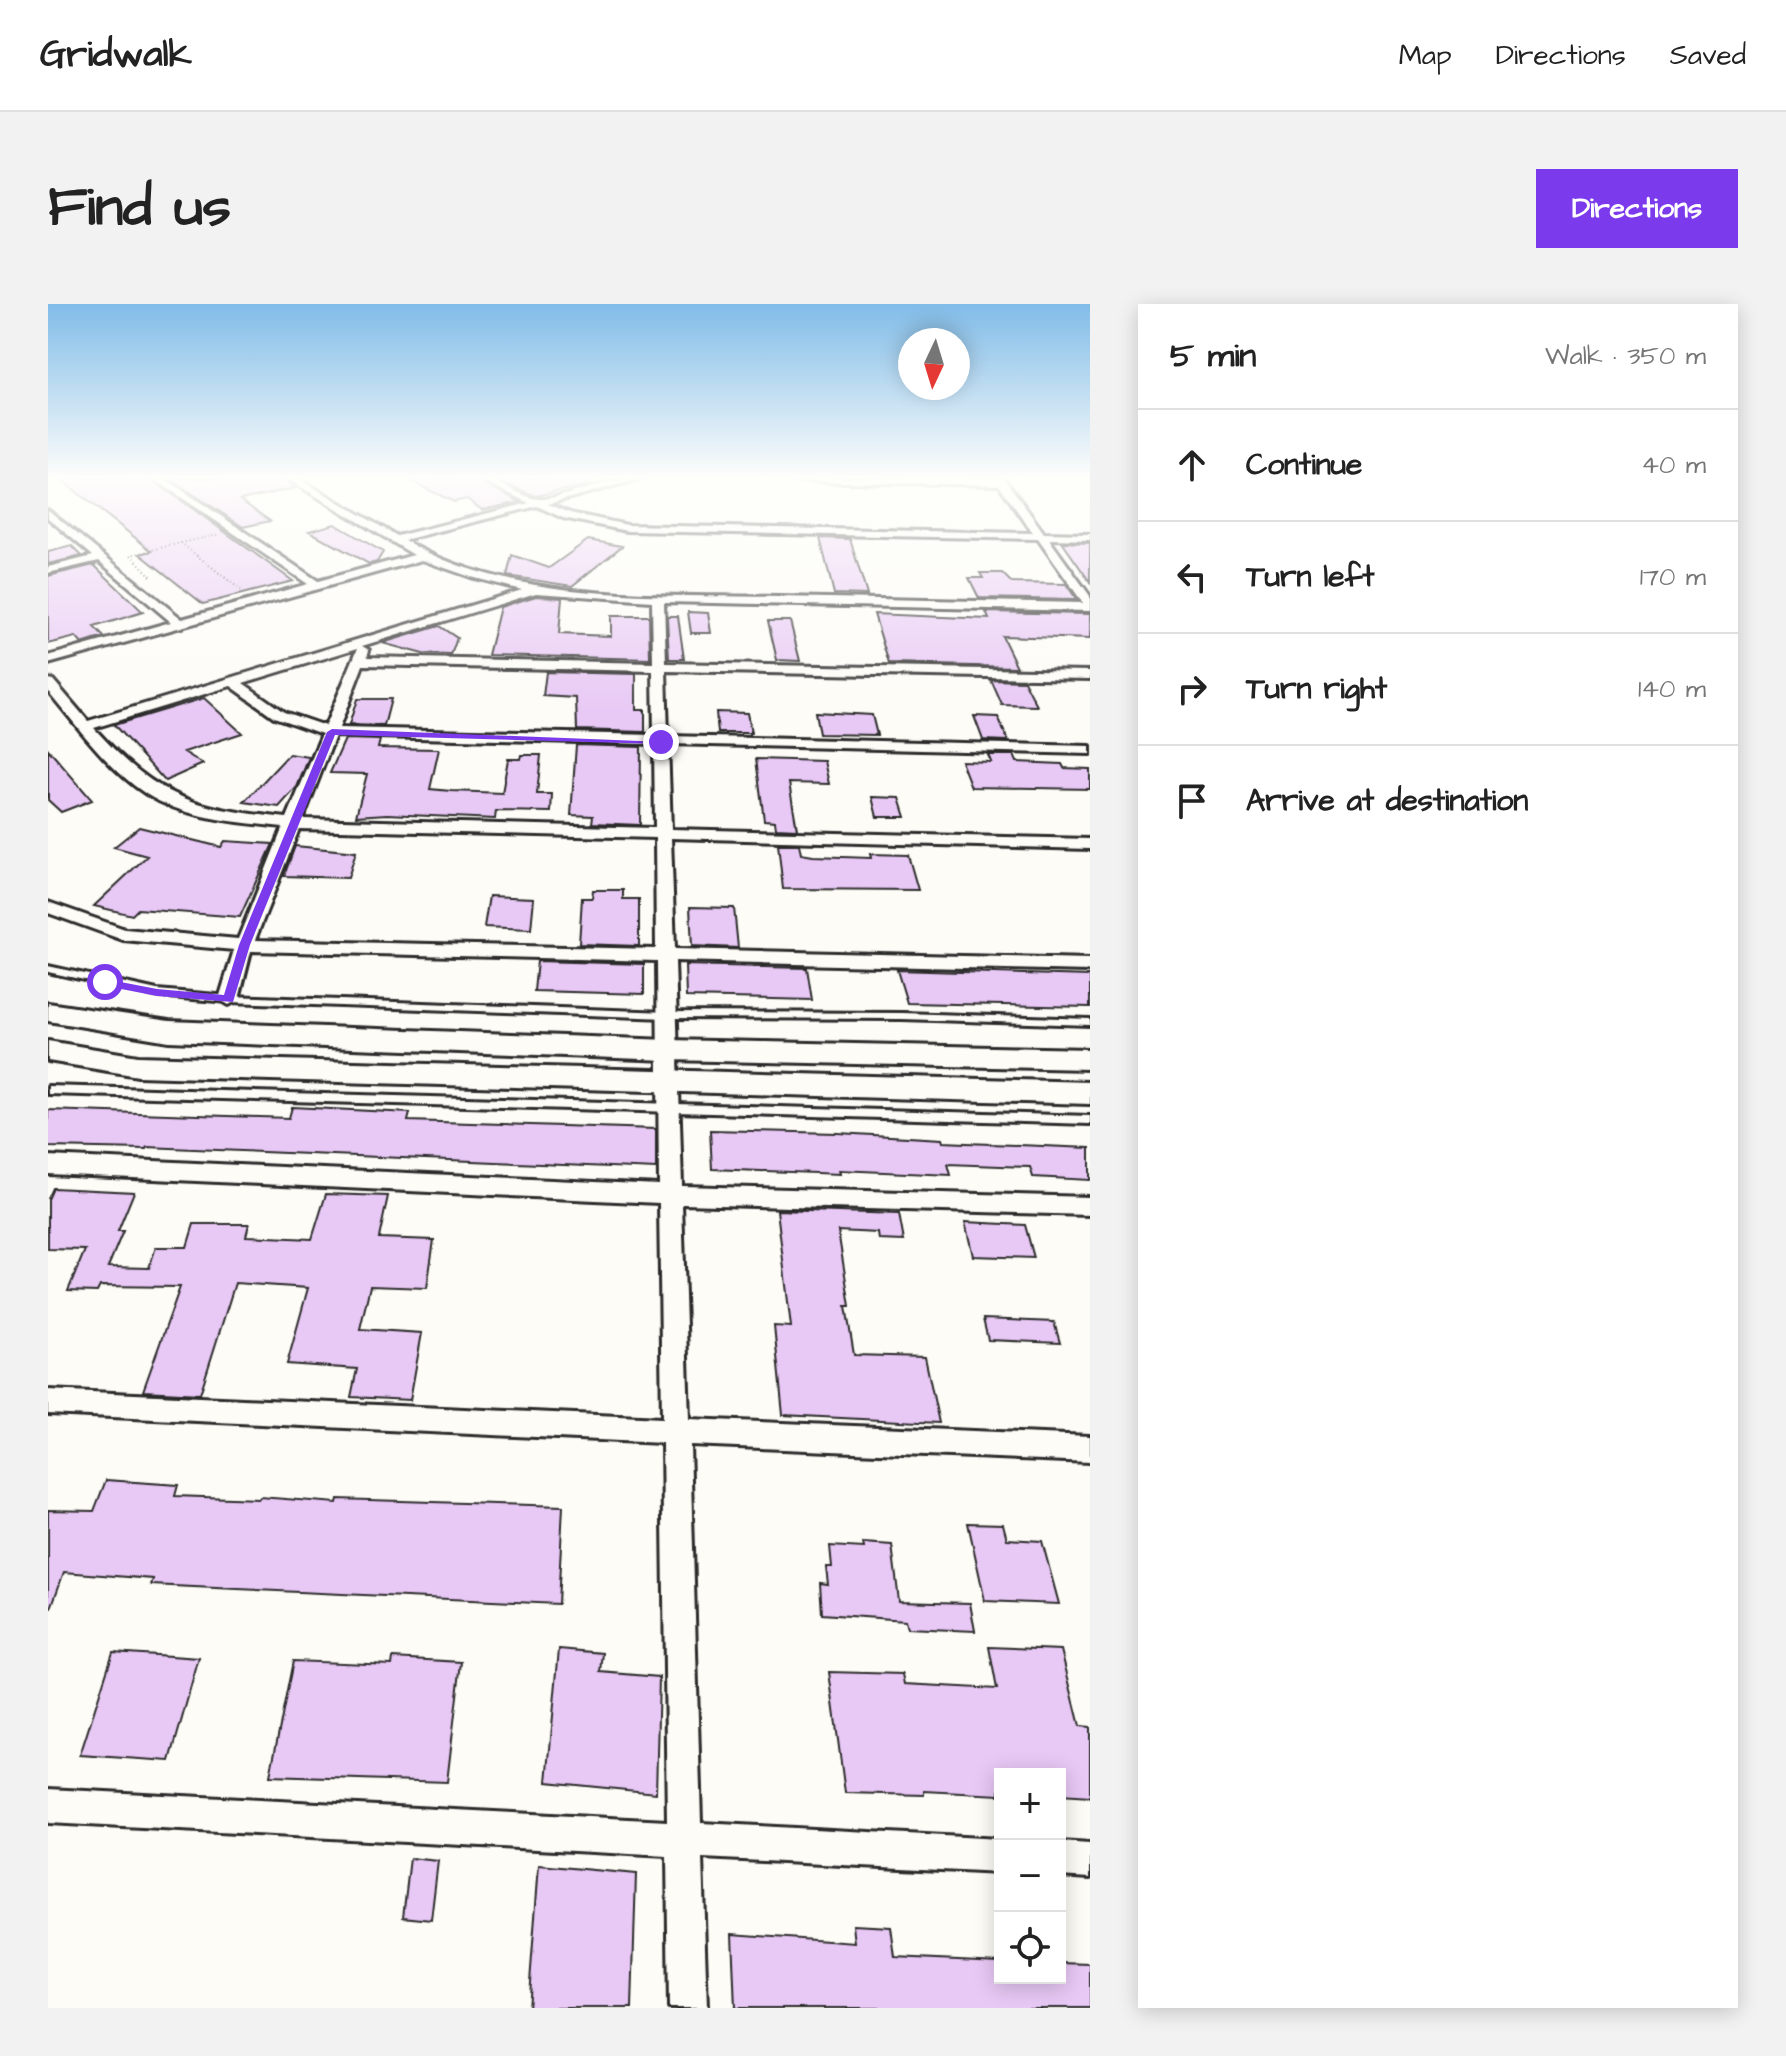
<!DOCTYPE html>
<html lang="en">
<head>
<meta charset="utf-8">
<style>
	:root { --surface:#fff; --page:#f2f2f2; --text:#222; --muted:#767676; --line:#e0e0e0; --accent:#7c3aed }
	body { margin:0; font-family:"Architects Daughter",sans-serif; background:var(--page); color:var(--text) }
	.controls { position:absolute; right:24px; bottom:24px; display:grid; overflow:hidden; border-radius:0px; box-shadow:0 4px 20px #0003 }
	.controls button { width:72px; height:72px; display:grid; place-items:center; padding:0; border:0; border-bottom:2px solid var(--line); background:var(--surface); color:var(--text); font:40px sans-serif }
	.compass { position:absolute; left:850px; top:24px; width:72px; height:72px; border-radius:50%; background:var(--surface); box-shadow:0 4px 20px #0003; rotate:184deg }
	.stop { position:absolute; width:24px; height:24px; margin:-18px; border:6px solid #7c3aed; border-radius:50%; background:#fff }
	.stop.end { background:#7c3aed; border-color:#fff; box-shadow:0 2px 8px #0008 }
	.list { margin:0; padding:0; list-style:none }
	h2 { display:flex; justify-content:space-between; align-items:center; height:104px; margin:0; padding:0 32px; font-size:34px }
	h2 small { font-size:26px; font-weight:400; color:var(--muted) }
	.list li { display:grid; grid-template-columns:52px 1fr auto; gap:24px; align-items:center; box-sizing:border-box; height:112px; padding:0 32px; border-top:2px solid var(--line) }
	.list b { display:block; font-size:30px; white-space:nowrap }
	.list em { font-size:26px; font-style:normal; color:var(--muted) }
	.icon { flex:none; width:44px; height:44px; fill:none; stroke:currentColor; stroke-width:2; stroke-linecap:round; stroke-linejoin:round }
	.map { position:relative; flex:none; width:1042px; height:1704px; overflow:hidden; border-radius:0px }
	header { display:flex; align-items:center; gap:48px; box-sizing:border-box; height:112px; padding:0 40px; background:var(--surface); border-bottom:2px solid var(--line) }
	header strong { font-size:38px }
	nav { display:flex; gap:44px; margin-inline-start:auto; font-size:28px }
	.intro { display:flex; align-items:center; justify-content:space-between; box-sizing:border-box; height:192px; padding:0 48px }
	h1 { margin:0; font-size:56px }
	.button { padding:20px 36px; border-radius:0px; background:var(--accent); color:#fff; font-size:28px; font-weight:700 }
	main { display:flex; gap:48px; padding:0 48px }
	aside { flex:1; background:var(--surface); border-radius:0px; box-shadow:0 4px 20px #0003 }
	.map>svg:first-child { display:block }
	.building { fill:#e8c8f5; stroke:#2b2b2b; stroke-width:2 }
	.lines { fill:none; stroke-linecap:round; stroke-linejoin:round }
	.lane-casing { stroke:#2b2b2b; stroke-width:6 }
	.street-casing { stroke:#2b2b2b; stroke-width:6 }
	.secondary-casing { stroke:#2b2b2b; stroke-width:6 }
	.path { stroke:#2b2b2b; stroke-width:2; stroke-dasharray:1 3; stroke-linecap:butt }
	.lane { fill:#fdfcf7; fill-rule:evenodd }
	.street { fill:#fdfcf7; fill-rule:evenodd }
	.secondary { fill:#fdfcf7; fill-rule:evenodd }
	.route { fill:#7c3aed }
</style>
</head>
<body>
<header>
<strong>Gridwalk</strong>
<nav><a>Map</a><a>Directions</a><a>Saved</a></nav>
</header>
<div class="intro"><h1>Find us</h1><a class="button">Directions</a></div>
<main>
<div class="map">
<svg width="1042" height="1704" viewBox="0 0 1042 1704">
	<rect width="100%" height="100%" fill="#fdfcf7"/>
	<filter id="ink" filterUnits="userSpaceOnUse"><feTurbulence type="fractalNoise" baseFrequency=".0125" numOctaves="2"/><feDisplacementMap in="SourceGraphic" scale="16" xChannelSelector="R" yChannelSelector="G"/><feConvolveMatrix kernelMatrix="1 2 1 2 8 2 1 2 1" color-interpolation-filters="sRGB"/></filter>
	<g filter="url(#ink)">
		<!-- building -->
		<path class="building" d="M11 174H102L245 277 155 300 92 250 104 247Z
			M121 174H235L248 184 192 196 222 217 195 223Z
			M356 174H426L472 198 434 206 419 195 406 198Z
			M444 174H538L539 181 488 192Z
			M287 220 335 248 329 258 321 260 261 227Z
			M772 234 802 235 819 291 786 290Z
			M540 236 574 242 524 282 459 272 464 251 501 264Z
			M1014 238 1042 239V278Z
			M24 242 34 252 0 260V248Z
			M46 261 95 308 46 323 56 333 34 340 28 333 0 340V272Z
			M932 269H954L964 279 1018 280 1029 296 931 294 921 274H935Z
			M488 292 514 294 511 330 563 332V312H601L602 355 440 351 452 303Z
			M640 308 660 309 663 329H643Z
			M938 308 1042 310V335L954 332 969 363 841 360 826 310 941 315Z
			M619 312H630L636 355H621Z
			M720 317H742L752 357 729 356Z
			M391 322 409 334 403 351 375 350 334 339Z
			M498 368 588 370V406H597V428L529 426 528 394 495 392Z
			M943 376 976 377 989 402 954 401Z
			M156 394 194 429 136 448 155 460 117 477 66 421Z
			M309 395H343L336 422 301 421Z
			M668 408 699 409 703 429H670Z
			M767 408 824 411 829 431 771 430Z
			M926 412 950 413 960 437 935 436Z
			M297 435 332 436 330 444 391 445 382 485 403 487 454 489 460 455H473L474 451H493L489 490H504L503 508 448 507 447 515 339 510 308 512 319 470 282 469Z
			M528 441 593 443 592 521 544 519 545 512 523 511Z
			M0 445 44 496 13 508 0 496Z
			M241 450 261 453 249 483 231 503 196 498Z
			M940 451H966L969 458 1014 460 1016 464 1042 465V485L923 483 913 457 943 458Z
			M708 455 776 457 781 480 741 479 749 525 728 524 727 517 716 516Z
			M824 493 852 494 858 513H829Z
			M91 523 173 543 177 537 225 540 192 613 90 605 84 611 46 602 99 552 66 543Z
			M730 540H751L753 550 765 552 823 554 822 550 860 551 870 586 735 585Z
			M247 542 308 548 300 574 236 572Z
			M545 586H575V595H591V642L531 640 534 594H544Z
			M441 592 486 594 483 625 436 623Z
			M642 603 686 604 690 644 644 642Z
			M489 657 596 660V690L486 687Z
			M637 661 759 664 764 696 638 693Z
			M849 666 1042 672V703L859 699Z
			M244 803 362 809 360 817 608 825V865L99 843 98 845 0 843V806L241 814Z
			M662 826 790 829 894 835 895 838 1042 844V876L985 873 982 863 900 860 903 871 791 866 792 870 664 865Z
			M5 884 86 888 70 927H75L60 963 101 964 108 943H139L146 920H201L198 932 264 935 278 890 340 892 331 934 386 936 379 984 322 982 312 1025 374 1029 362 1096 303 1093 309 1065 239 1060 260 984 187 979 152 1090 95 1087 132 983 52 982 49 988 20 987 37 946 0 945V895Z
			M729 906 851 910 856 937 831 936 830 929 790 927 802 1002H798L806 1051 877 1053 891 1119 735 1111 726 1022 743 1023Z
			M917 918 977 921 986 954 925 952Z
			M935 1015 1006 1018 1012 1039 940 1036Z
			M58 1176 130 1181 127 1192 211 1195 212 1193 289 1199 290 1195 515 1202 510 1300 103 1281 105 1275 16 1268 3 1304H0V1206L46 1207Z
			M920 1219 955 1220 959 1235 994 1237 1011 1300 937 1297Z
			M815 1239 844 1241 851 1297 922 1299 927 1327 859 1324 857 1316 774 1310 772 1279 780 1280 778 1263H784L782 1242 816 1244Z
			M941 1343 1013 1346 1032 1422 1042 1423V1493L1012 1491V1470H952V1491L876 1487V1491L797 1489 781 1368 855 1370 857 1380 949 1385Z
			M511 1345 555 1349 553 1368 611 1373 608 1489 499 1478Z
			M65 1348 151 1354 122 1457 32 1451Z
			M345 1354 413 1358 399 1478 222 1472 245 1357 344 1361Z
			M362 1554 390 1557 383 1616 355 1613Z
			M491 1561 588 1570 584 1704H480Z
			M805 1621 843 1623 847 1653 952 1658V1674H1012V1659L1042 1660V1704H687L684 1630 807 1639Z"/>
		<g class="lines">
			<!-- lane casing -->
			<g class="lane-casing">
				<path id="lane" d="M0 662 109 686 181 692 619 708 854 709 1042 715V721L854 715 619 714 181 698 109 692 0 668Z
					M0 782 1042 812V820L0 790Z"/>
			</g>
			<!-- street casing -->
			<g class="street-casing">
				<path id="street" d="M105 174H116L270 277 366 251 238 174H250L349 232 481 199 429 174C452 174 476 197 495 195 529 191 560 174 595 174L500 200 522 209 579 221 985 229 951 181 749 177 744 174H956L996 229 1042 230V236L1001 235 1042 292V307L616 298 618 359 1042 367V375L618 367 620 432 1042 442V450L620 440 623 525 1042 535V545L623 534 627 645 1042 655V667L627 657 634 882 1042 893V911L634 900 641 1115 1042 1132V1158L642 1141 653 1519 952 1535V1569L654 1554 659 1704H621L619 1552 0 1519V1485L619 1517 614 1139 0 1110V1086L614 1114 611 899 0 870V852L611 881 609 657 203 647 191 695 181 701 171 695 186 646 75 636 0 609V598L77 625 190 635 235 523C189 518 138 515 98 490 59 464 30 423 0 387V375L5 376 40 417 474 286 423 273 374 256 0 360V352L123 318 51 257 0 269V263L45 252 0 214V206L134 315 260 280ZM489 202 515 214 579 227 990 235 1035 299C934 297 833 295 731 293 609 290 465 300 356 236ZM488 289 604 297 605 359 319 353 321 346 314 342ZM310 344 277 422 236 408 195 379ZM315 361 605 367 606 431 291 424ZM183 382 226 413 274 430 239 514C146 504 111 496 46 424ZM287 432 606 440 607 524 255 515ZM251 525 607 534 608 645 207 636Z
					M1012 1538 1042 1540V1574L1012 1572Z"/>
			</g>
			<!-- secondary casing -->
			<g class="secondary-casing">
				<path id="secondary" d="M0 699 121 717 620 736 1042 745V765L620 756 121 737 0 717Z
					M0 737 90 752 1042 778V800L90 772 0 757Z"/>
			</g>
			<!-- path -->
			<path class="path" d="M133 239 169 231
				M103 272 83 251 133 239 193 286"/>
			<!-- lane -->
			<use href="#lane" class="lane"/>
			<!-- street -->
			<use href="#street" class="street"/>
			<!-- secondary -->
			<use href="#secondary" class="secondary"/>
		</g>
	</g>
	<!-- sky -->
	<linearGradient id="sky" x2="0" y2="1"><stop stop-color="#81bce8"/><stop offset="0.42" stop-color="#fefefb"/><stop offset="1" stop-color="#fefefb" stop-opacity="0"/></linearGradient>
	<rect width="1042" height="412" fill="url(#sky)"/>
	<!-- route -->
	<path class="route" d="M284 425 617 438 613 440 287 431 202 641 185 698 109 692 53 681 52 678 57 675 109 685 176 691 191 641 279 428Z"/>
</svg>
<div class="controls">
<button>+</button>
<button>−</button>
<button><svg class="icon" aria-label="locate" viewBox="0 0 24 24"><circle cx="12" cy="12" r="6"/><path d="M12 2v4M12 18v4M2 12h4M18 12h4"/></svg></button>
</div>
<svg class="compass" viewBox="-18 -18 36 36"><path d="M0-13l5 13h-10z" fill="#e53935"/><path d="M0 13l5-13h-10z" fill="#767676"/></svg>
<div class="stop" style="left:57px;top:678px"></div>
<div class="stop end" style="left:613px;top:438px"></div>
</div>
<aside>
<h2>5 min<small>Walk · 350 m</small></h2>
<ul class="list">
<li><svg class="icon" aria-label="ahead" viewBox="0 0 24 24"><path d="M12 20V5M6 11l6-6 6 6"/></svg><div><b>Continue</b></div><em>40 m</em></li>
<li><svg class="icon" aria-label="left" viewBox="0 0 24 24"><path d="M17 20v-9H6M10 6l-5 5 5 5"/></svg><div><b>Turn left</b></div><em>170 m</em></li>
<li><svg class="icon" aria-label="right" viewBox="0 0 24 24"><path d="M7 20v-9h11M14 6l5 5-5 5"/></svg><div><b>Turn right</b></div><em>140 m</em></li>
<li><svg class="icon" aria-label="arrive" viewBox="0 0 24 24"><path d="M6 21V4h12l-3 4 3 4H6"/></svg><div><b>Arrive at destination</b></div></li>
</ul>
</aside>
</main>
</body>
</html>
